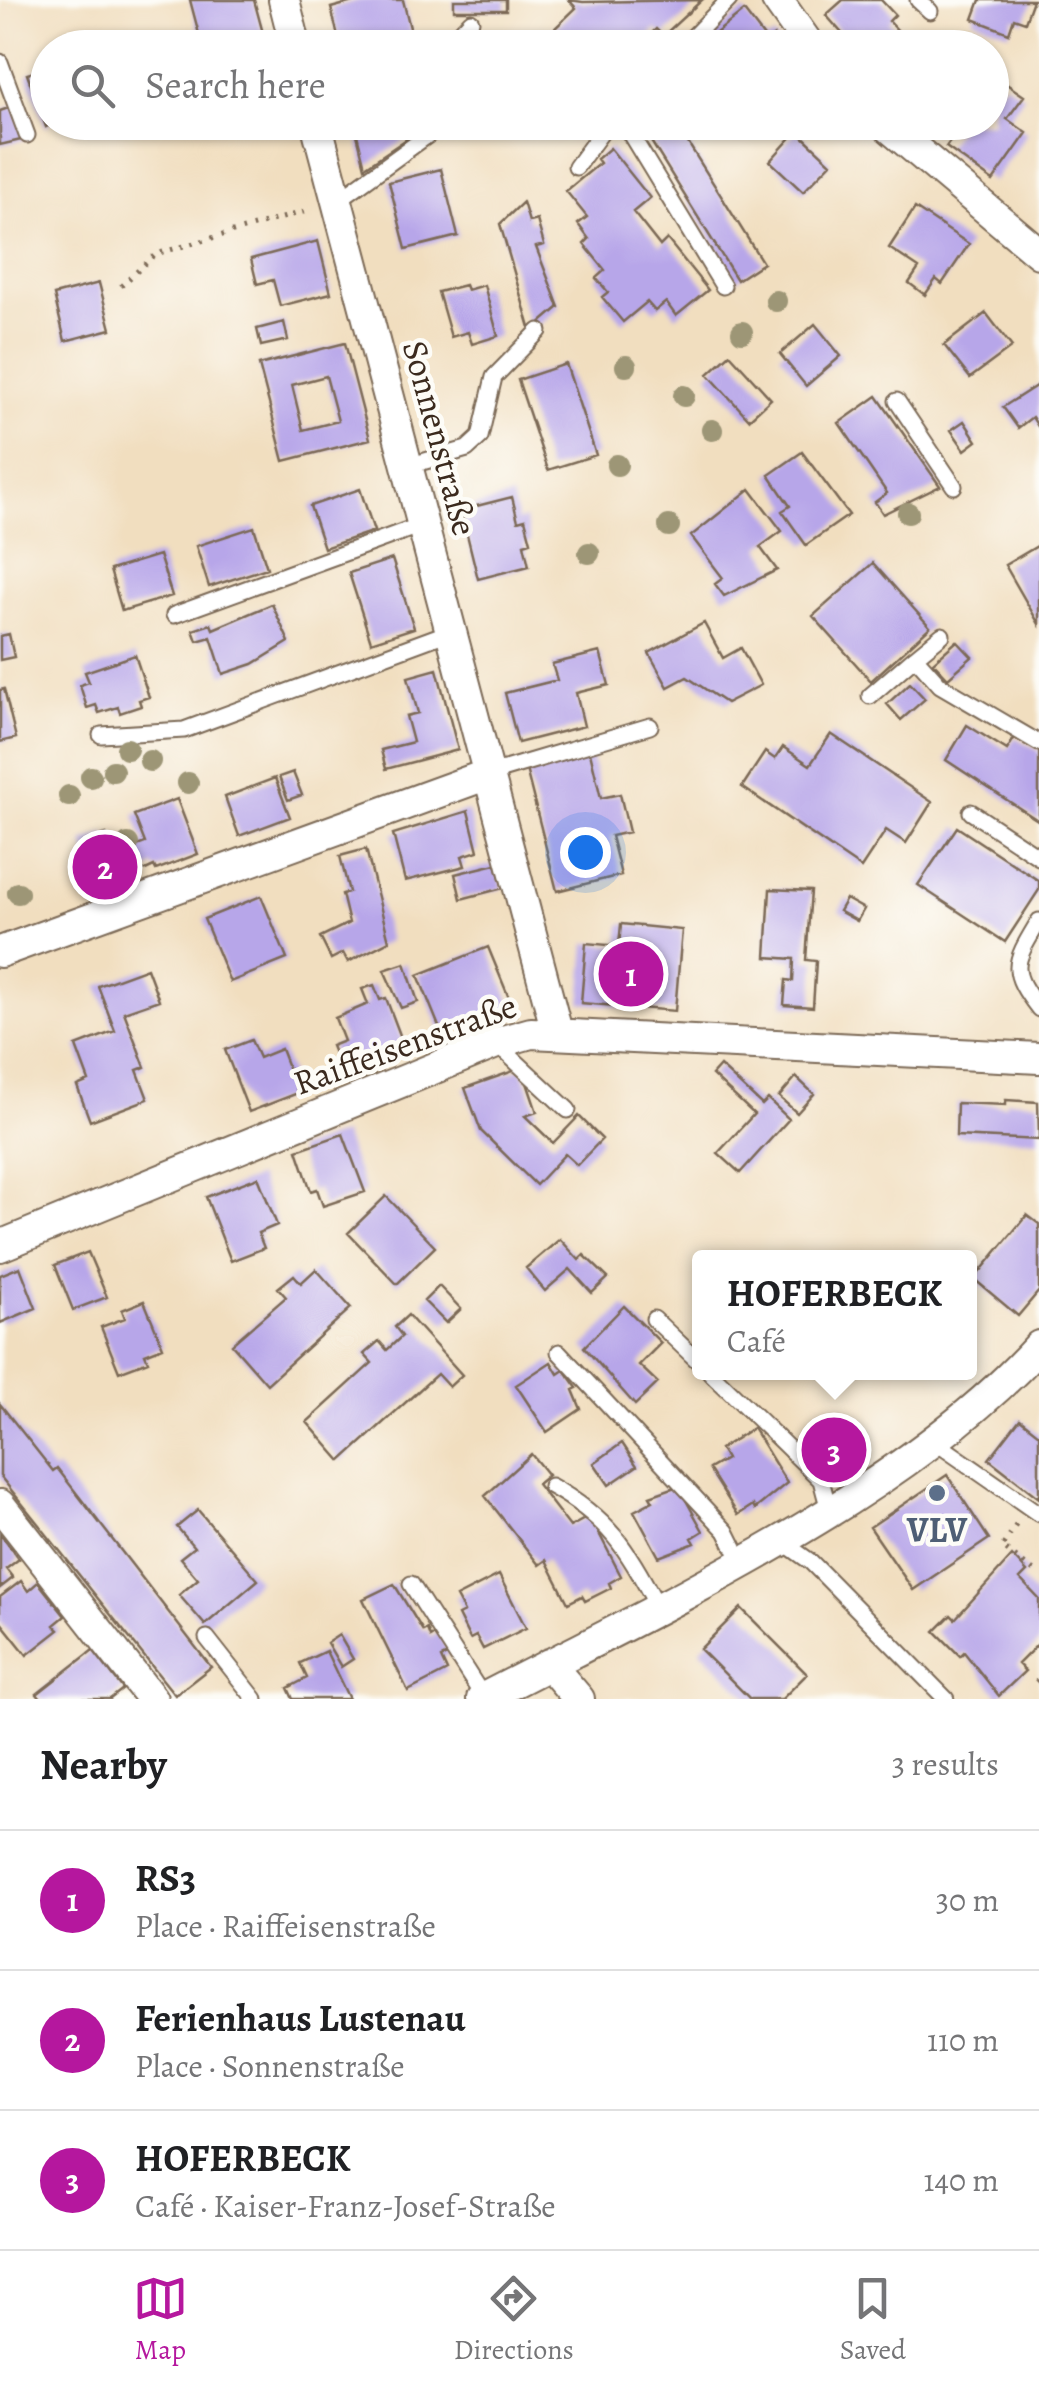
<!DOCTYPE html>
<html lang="en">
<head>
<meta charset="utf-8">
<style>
	:root { --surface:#fff; --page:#f2f2f2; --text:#202124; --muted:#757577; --line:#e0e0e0; --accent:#b5179e }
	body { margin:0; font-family:Alegreya,serif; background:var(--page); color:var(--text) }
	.you { position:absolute; left:585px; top:852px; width:35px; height:35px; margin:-25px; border:8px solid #fff; border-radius:50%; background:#1a73e8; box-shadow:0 0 0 15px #1a73e833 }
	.badge { display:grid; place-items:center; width:65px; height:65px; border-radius:50%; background:var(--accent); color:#fff; font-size:32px; font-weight:700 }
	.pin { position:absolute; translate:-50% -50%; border:5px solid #fff; box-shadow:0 2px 10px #0006 }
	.popup { position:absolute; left:692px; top:1250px; width:285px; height:130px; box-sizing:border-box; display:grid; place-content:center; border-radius:10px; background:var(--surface); filter:drop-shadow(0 2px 8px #0005); font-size:32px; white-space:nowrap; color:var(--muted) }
	.popup b { font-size:38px; color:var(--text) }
	.popup::after { content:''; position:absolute; left:50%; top:100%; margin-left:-20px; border:20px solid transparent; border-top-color:var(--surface) }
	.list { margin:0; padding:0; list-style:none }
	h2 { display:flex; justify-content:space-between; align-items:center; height:130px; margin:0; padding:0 40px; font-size:42px }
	h2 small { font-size:32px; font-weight:400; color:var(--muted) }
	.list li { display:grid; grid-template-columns:65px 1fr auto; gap:30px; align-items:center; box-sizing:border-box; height:140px; padding:0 40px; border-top:2px solid var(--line) }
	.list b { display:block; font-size:38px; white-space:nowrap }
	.list p { margin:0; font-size:32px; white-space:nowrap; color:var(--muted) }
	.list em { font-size:32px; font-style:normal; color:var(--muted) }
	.icon { flex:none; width:55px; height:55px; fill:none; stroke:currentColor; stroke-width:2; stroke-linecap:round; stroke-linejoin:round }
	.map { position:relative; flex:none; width:1039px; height:1699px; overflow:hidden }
	.search { position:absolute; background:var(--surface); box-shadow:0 2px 8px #0004; left:30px; right:30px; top:30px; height:110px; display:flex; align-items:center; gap:25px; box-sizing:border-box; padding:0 35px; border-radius:55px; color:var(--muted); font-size:38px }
	.sheet { height:550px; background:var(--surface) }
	nav { display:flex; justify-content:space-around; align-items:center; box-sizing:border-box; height:140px; border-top:2px solid var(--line); background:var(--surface); font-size:28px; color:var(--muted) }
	nav a { display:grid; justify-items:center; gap:5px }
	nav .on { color:var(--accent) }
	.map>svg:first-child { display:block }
	.building { fill:#b7a6e9; fill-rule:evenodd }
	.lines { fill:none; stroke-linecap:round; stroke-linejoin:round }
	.lane-casing { stroke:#7b6956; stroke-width:19 }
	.street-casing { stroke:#7b6956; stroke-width:34 }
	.path { stroke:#7b6956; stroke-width:5; stroke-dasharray:2.5 8; stroke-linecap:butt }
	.lane { stroke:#fff; stroke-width:15 }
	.street { stroke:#fff; stroke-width:30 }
	.tree { fill:#9d9676 }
	.service-dot { fill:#5c6f8a; stroke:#fdfcf7; stroke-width:4 }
	.labels { text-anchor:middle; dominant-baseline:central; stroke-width:9; stroke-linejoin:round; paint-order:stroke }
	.street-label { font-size:35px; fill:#3b2a1e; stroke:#fdfcf7 }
	.service-label { font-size:35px; font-weight:bold; fill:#4e5e75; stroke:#fdfcf7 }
</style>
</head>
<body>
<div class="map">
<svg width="1039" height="1699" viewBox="0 0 1039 1699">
	<rect width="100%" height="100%" fill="#fdfcf7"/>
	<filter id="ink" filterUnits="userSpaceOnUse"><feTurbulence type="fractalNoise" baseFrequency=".01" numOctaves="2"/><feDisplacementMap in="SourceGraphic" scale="20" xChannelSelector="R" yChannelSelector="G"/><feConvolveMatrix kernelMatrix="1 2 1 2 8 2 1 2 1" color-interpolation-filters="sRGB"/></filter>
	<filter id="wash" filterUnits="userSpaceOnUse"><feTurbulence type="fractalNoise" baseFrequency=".0048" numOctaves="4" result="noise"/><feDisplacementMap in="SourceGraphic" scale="40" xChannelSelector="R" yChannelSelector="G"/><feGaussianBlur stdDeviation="2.25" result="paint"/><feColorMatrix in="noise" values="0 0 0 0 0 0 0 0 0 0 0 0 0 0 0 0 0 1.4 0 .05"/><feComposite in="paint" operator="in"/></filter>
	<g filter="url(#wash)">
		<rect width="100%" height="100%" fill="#f1debf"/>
		<g id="blocks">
			<!-- building -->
			<path class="building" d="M190 0H254L267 48H192L189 36 199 34Z
				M360 0H403L415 48H341L331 8Z
				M454 0H506V10H454Z
				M569 0 583 2 702 0 663 36 656 29 637 48H566L551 32 576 8Z
				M843 0H881L895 15 889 21 911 45 855 48 826 15Z
				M980 0H1033L1025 22 1014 18 1009 33 973 19Z
				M744 11 767 41 774 36 782 48H697Z
				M48 68V126L46 127 27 74Z
				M1005 83 1024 96 1007 119 1027 133 993 181 946 147 964 122H992V96Z
				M14 106 25 139 0 145V111Z
				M354 122H408L411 136 365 167Z
				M639 122H675L763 263 737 280Z
				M797 131 831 163 803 192 770 161Z
				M610 148 650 198 633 212 660 246 667 239 708 290 676 316 666 302 655 311 647 302 623 322 602 297 608 292 596 278 605 270 584 244 589 239 578 224 587 217 566 191 600 163 597 159Z
				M441 169 458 236 406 249 389 182Z
				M523 202 529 222 537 220 544 245 536 247 559 307 531 331 500 224Z
				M915 208 969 244 942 284 936 279 925 295 909 283 919 268 889 248Z
				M318 241 331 293 280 306 273 280 257 284 251 259Z
				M99 283 111 329 65 341 54 295Z
				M465 285 467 290 484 285 498 336 472 344 468 332 451 337 438 292Z
				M986 313 1012 347 970 378 944 345Z
				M284 322 288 340 261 346 257 329Z
				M815 324 841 356 806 386 780 354Z
				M345 343 370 439 284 461 259 365ZM326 376 338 421 303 430 292 385Z
				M730 354 771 399 749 419 708 374Z
				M566 364 596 455 548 470 518 380Z
				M1039 384V428L1032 417 1018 428 1003 407Z
				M877 396 940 486 883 514 875 502 887 493 839 423Z
				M964 421 977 441 965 450 951 430Z
				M802 452 849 515 806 545 782 511 790 506 769 475Z
				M360 489 374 531 324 548 310 506Z
				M750 489 782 531 760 547 777 570 724 596 715 584 723 578 691 536Z
				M512 497 518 521 525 519 531 542 524 544 529 566 478 579 461 510Z
				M254 527 267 568 209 587 196 546Z
				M1039 545V624L1005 565Z
				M159 555 172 596 122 611 110 570Z
				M392 559 414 628 371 642 349 573Z
				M873 563 930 627 871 681 813 616Z
				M272 604 289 642 253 664 223 674 211 637 197 641 193 630 211 624 213 629Z
				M704 623 723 658 741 648 761 685 726 703 687 677 668 687 649 653Z
				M9 634 14 657 0 660V636Z
				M957 641 972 657 948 678 933 662Z
				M600 652 609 685 576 693 584 726 518 743 505 693 557 680 552 664Z
				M135 655 149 697 139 700 141 706 120 713 118 707 99 713 96 705 87 708 80 685 89 682 85 672Z
				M437 669 458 750 386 769 381 750 413 742 406 716 418 713 408 677Z
				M910 683 925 699 901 720 887 704Z
				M4 689 16 738 0 742V690Z
				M967 725 1007 750 1015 737 1039 751V821L946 760Z
				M831 734 932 802 906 843 886 830 861 868 742 787 765 752 775 759 783 747 810 765Z
				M590 752 601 798 620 794 629 832 611 836 621 875 557 891 526 769Z
				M293 772 302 795 288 800 279 777Z
				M275 778 290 817 239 836 225 797Z
				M177 799 198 854 156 870 154 866 102 890 83 842 106 834 114 855 145 843 134 815Z
				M468 811 478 851 462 856 465 866 405 881 393 834Z
				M957 827 1039 881V890L1005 942 918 885Z
				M366 849 389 941 348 962 343 953 331 959 320 937 349 923 342 894 349 892 340 856Z
				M496 864 503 888 461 899 455 874Z
				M770 889 811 891 806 960 816 961 813 1007 784 1005 786 980 793 981 794 959 766 957Z
				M261 896 287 959 230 982 204 919Z
				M846 899 864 909 857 921 839 911Z
				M621 924 682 930 675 1011 581 1003 586 943 619 946Z
				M488 947 516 1015 483 1028 479 1018 442 1034 418 975Z
				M405 963 418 1002 401 1008 384 970Z
				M147 968 159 1000 124 1012 145 1067 137 1070 148 1099 90 1121 77 1086 89 1081 76 1046 115 1031 98 986Z
				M374 985 380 1000 386 998 403 1043 388 1048 391 1058 343 1076 331 1046 344 1041 335 1018 368 1004 362 989Z
				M251 1040 259 1058 281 1049 298 1093 249 1112 225 1050Z
				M720 1066 762 1105 768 1099 789 1119 740 1173 718 1153 754 1114 712 1075Z
				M522 1068 537 1112 525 1116 553 1143 579 1116 602 1139 577 1165 565 1154 536 1185 481 1131 465 1088Z
				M796 1077 814 1094 797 1113 779 1097Z
				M1006 1100 1038 1102 1039 1140 956 1136 957 1103 1006 1105Z
				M343 1134 365 1192 323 1206 317 1189 311 1191 297 1150Z
				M258 1177 277 1225 258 1233 264 1248 231 1261 206 1197Z
				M386 1196 435 1247 397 1284 348 1233Z
				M1027 1215 1039 1224V1291L1018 1316 974 1279Z
				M560 1239 579 1260 584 1255 608 1278 592 1293 570 1269 545 1291 526 1268Z
				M88 1252 107 1297 73 1310 55 1265Z
				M20 1267 36 1308 0 1323V1275Z
				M316 1269 351 1308 267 1384 232 1344 286 1297 278 1288 294 1275 301 1283Z
				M439 1286 461 1309 446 1323 424 1301Z
				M144 1301 163 1347 145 1354 148 1361 119 1372 101 1327 125 1318 122 1310Z
				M624 1306 661 1343 639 1365 658 1383 635 1405 584 1347Z
				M408 1315 462 1375 449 1387 437 1374 341 1461 307 1422 372 1363 364 1354 379 1341 387 1350 402 1336 395 1327Z
				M551 1362 558 1374 564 1370 577 1388 573 1390 581 1409 547 1432 516 1385Z
				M0 1404 53 1471 57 1468 211 1667 175 1695 0 1476Z
				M1020 1419 1039 1434V1498L989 1459Z
				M753 1428 787 1483 755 1509 753 1505 738 1515 709 1469 726 1459 720 1449Z
				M838 1434 848 1446 830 1465 819 1454Z
				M622 1443 637 1466 609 1485 594 1463Z
				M531 1454 548 1475 537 1484 570 1527 590 1516 621 1576 609 1583 611 1588 585 1601 582 1596 568 1603 546 1560 539 1565 485 1496Z
				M947 1475 989 1539 913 1590 870 1527Z
				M678 1486 703 1531 692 1538 695 1543 659 1557 634 1511 653 1501 650 1496Z
				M198 1510 258 1580 205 1625 179 1595 198 1579 180 1558 194 1547 177 1527Z
				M0 1534 19 1559 6 1569 13 1578 0 1588Z
				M1012 1556 1027 1572 1020 1579 1039 1599V1643L1018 1664 1025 1671 999 1696 964 1652 960 1656 935 1631 951 1615 955 1619Z
				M499 1575 526 1628 483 1649 476 1636 470 1639 458 1615 464 1612 456 1597Z
				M21 1581 28 1591 38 1582 65 1616 54 1625 59 1630 27 1655 0 1621V1597Z
				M394 1584 423 1631 427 1629 430 1637 438 1632 449 1654 441 1658 447 1671 408 1691 363 1599Z
				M741 1608 807 1674 782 1699H750L700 1649Z
				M339 1635 353 1659 341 1667 327 1643Z
				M93 1650 123 1689 110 1699H41L37 1694Z
				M326 1651 349 1699H293L288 1688 307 1678 300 1663Z"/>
		</g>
	</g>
	<g filter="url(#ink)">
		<use href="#blocks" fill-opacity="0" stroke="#7b6956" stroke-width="2.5"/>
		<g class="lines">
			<!-- lane casing -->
			<g class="lane-casing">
				<path id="lane" d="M918 0 930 11
					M445 48 471 21
					M682 48 729 0
					M0 62 27 135
					M623 122 723 286
					M576 167 609 122
					M337 201 446 122
					M897 401 954 486
					M408 466 467 449 480 437 494 377 539 331
					M174 615 424 524
					M915 657 942 635
					M870 696 915 657 940 685 1039 743
					M101 735 184 730 452 631
					M491 773 650 726
					M971 812 1039 857
					M1039 921C1014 963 1008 969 1039 1009
					M496 1043 568 1110
					M654 1319 699 1362
					M559 1352 726 1531 741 1561
					M710 1372 821 1480 829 1510
					M931 1439 1039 1514
					M551 1486C608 1518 628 1549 657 1606
					M780 1540 811 1562 946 1699
					M411 1584 484 1698
					M207 1638 255 1699"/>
			</g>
			<!-- street casing -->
			<g class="street-casing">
				<path id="street" d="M284 0 296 48
					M777 0 811 48
					M316 122 557 1032
					M883 122 1039 253
					M0 952 491 773
					M0 1246 496 1043 531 1033 1039 1058
					M0 1505 152 1699
					M549 1664 579 1699
					M482 1699C661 1606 904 1495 1039 1346"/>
			</g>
			<!-- path -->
			<path class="path" d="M121 286 156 254 310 210
				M1016 1525 1002 1547 1039 1575
				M1036 1682 1039 1679"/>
			<!-- lane -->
			<use href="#lane" class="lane"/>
			<!-- street -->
			<use href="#street" class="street"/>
		</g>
		<!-- trees -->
		<g class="tree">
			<circle cx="776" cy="301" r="11"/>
			<circle cx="742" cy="332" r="11"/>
			<circle cx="626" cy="366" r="11"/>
			<circle cx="684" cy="396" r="11"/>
			<circle cx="712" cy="430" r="11"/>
			<circle cx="617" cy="465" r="11"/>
			<circle cx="908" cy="513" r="11"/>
			<circle cx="669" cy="526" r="11"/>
			<circle cx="589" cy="553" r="11"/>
			<circle cx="127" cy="749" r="11"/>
			<circle cx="150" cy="761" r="11"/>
			<circle cx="113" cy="771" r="11"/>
			<circle cx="91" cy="777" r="11"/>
			<circle cx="188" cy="783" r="11"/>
			<circle cx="69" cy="796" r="11"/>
			<circle cx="128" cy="844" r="11"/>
			<circle cx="18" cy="893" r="11"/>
		</g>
	</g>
	<!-- markers -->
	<circle class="service-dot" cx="937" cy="1493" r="10"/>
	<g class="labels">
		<!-- street labels -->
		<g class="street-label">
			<text transform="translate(440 438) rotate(75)">Sonnenstraße</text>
			<text transform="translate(405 1044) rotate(-20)">Raiffeisenstraße</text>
		</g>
		<!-- service labels -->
		<g class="service-label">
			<text x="937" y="1530">VLV</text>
		</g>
	</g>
</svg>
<div class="you"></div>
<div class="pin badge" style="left:631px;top:974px">1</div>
<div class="pin badge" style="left:105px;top:867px">2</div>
<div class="pin badge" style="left:834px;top:1450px">3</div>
<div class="popup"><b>HOFERBECK</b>Café</div>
<div class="search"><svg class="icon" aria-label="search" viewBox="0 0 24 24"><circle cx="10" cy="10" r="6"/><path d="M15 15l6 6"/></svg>Search here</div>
</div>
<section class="sheet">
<h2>Nearby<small>3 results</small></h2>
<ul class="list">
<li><span class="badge">1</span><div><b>RS3</b><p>Place · Raiffeisenstraße</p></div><em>30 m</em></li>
<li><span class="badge">2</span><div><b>Ferienhaus Lustenau</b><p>Place · Sonnenstraße</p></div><em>110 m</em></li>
<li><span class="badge">3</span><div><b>HOFERBECK</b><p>Café · Kaiser-Franz-Josef-Straße</p></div><em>140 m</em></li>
</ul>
</section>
<nav>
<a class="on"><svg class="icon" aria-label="map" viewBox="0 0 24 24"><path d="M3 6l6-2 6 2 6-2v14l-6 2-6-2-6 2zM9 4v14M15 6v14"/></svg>Map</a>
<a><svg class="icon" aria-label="directions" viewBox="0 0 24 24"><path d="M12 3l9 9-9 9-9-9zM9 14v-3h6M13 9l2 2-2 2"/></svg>Directions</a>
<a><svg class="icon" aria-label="saved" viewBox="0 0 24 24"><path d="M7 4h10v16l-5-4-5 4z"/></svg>Saved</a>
</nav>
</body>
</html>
